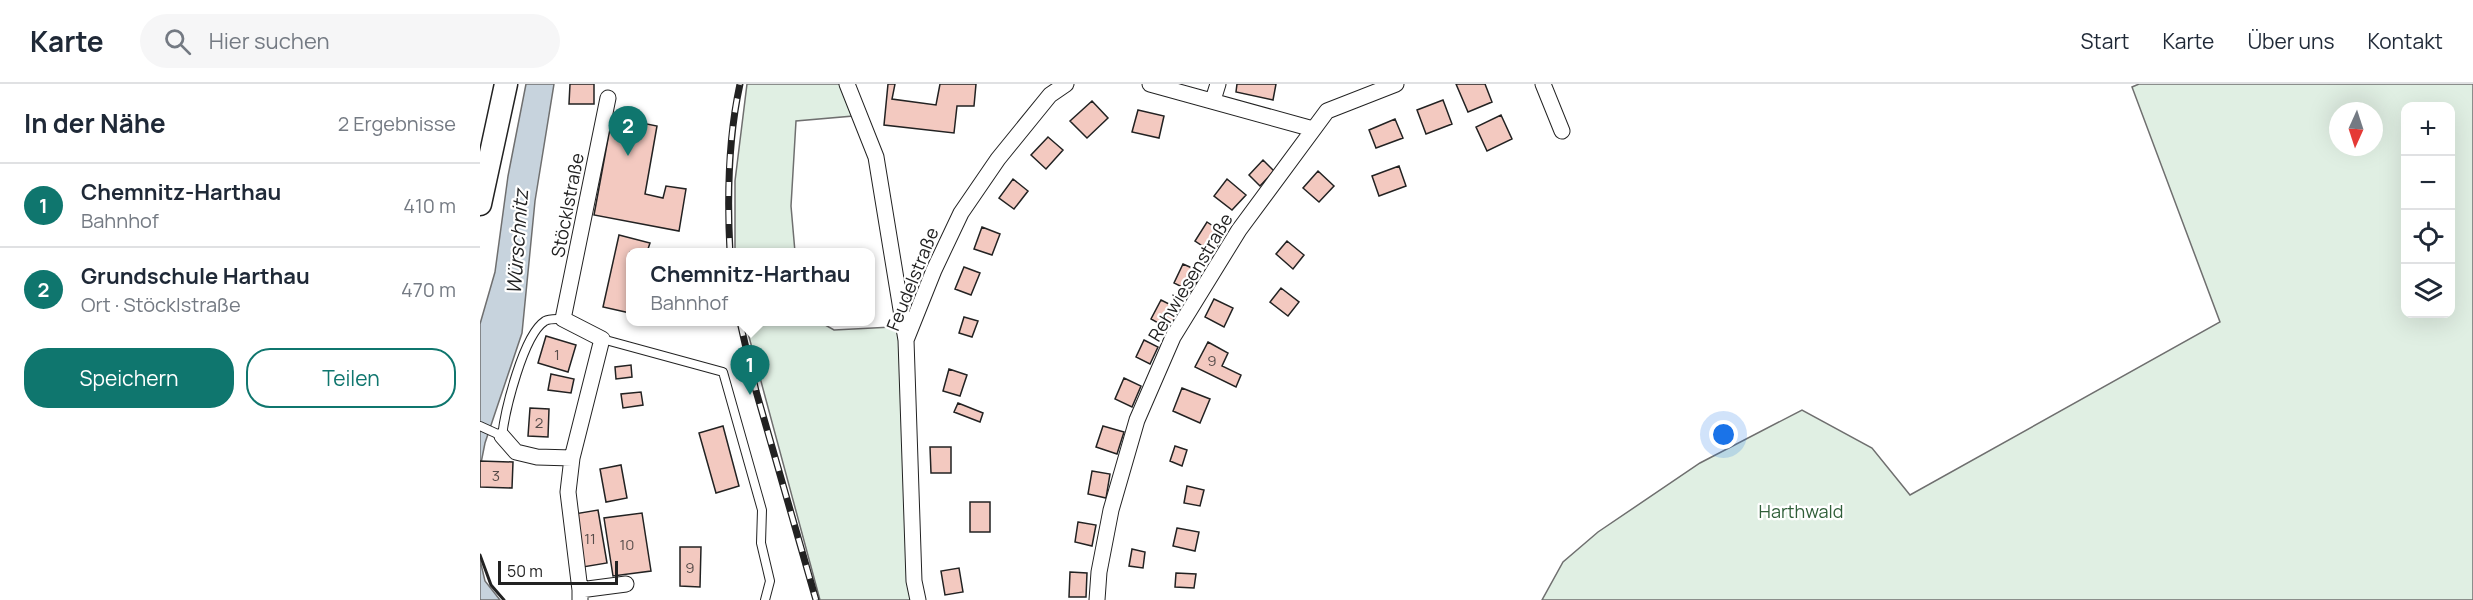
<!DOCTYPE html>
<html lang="de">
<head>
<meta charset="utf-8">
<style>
	:root { --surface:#fff; --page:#f6f6f7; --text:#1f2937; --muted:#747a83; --line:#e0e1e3; --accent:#0f766e }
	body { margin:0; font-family:Manrope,sans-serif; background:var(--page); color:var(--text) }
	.controls { position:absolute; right:18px; top:18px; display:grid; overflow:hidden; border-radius:12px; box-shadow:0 6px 24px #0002 }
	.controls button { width:54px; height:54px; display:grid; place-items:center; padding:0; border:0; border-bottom:2px solid var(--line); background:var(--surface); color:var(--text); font:30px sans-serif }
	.compass { position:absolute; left:1849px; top:18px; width:54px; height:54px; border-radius:50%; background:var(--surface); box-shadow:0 6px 24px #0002; rotate:183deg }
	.scale { position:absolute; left:18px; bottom:15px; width:120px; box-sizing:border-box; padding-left:6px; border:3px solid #222; border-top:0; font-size:16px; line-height:21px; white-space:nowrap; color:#222; -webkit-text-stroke:4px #fff; paint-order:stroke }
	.you { position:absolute; left:1244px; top:351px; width:21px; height:21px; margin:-15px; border:4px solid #fff; border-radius:50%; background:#1a73e8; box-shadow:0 0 0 9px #1a73e833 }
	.badge { display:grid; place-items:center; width:39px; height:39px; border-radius:50%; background:var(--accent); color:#fff; font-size:20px; font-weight:700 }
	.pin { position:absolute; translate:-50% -50px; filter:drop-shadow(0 2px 3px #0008) }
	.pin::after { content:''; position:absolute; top:32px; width:21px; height:18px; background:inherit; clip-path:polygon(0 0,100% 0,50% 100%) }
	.popup { position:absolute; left:146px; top:164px; width:249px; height:78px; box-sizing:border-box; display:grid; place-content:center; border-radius:12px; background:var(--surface); filter:drop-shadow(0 2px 4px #0005); font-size:20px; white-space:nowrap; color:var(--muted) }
	.popup b { font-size:22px; color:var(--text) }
	.popup::after { content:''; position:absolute; left:50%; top:100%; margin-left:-12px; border:12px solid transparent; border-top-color:var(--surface) }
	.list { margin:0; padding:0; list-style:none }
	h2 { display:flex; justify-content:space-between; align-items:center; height:78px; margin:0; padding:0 24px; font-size:26px }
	h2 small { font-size:20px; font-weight:400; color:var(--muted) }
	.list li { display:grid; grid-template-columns:39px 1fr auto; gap:18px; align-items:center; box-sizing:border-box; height:84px; padding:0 24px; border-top:2px solid var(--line) }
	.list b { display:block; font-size:22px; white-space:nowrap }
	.list p { margin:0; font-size:20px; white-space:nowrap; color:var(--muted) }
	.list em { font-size:20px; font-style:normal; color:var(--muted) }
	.actions { display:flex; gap:12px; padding:18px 24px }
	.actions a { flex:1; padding:14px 0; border:2px solid var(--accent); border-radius:24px; text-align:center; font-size:21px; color:var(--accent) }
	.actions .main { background:var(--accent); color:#fff }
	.icon { flex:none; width:33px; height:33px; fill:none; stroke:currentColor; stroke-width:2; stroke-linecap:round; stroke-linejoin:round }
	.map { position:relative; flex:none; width:1993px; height:516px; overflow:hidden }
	header { display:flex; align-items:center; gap:36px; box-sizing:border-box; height:84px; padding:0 30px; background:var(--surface); border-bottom:2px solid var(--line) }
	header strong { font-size:28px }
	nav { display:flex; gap:33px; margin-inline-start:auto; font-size:21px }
	.search { width:420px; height:54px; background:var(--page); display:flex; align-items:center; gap:15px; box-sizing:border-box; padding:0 21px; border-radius:33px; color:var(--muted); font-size:22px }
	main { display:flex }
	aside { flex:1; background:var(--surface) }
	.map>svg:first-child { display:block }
	.green { fill:#e0efe3; stroke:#6f6f6f; stroke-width:1.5; fill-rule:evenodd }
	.water { fill:#c7d3dd; stroke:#6f6f6f; stroke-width:1.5 }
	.building { fill:#f3c9c0; stroke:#222; stroke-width:1.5 }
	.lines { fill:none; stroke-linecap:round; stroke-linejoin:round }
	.service-casing { stroke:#222; stroke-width:10 }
	.minor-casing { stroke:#222; stroke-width:17 }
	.primary-casing { stroke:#222; stroke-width:25 }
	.service { stroke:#fff; stroke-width:8 }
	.minor { stroke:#fff; stroke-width:15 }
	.primary { stroke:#fff; stroke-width:22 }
	.rail-casing { stroke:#222; stroke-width:7 }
	.rail { stroke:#fff; stroke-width:4.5; stroke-dasharray:14; stroke-linecap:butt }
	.wall { stroke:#222; stroke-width:3 }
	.labels { text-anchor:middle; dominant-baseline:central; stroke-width:4.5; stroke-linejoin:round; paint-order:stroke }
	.number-label { font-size:15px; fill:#564c4a }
	.street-label { font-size:18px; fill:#222; stroke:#fff }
	.park-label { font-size:18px; fill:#2f5e38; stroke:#fff }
	.water-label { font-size:20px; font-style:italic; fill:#222; stroke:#fff }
</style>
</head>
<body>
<header>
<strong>Karte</strong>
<div class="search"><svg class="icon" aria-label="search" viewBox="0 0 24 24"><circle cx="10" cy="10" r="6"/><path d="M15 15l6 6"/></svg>Hier suchen</div>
<nav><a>Start</a><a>Karte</a><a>Über uns</a><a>Kontakt</a></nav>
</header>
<main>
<aside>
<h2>In der Nähe<small>2 Ergebnisse</small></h2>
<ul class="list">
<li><span class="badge">1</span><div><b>Chemnitz-Harthau</b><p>Bahnhof</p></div><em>410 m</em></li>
<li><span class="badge">2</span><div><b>Grundschule Harthau</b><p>Ort · Stöcklstraße</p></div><em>470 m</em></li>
</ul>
<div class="actions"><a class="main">Speichern</a><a>Teilen</a></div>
</aside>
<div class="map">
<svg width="1993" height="516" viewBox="0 0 1993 516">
	<rect width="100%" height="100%" fill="#fff"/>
	<!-- green -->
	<path class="green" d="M267 0H363L373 32 316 37 311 122 315 168H255V97Z
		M1659 0H1993V516H1062L1083 478 1118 448 1220 379 1322 326 1392 364 1430 411 1740 238 1652 3ZM1926 22H1970V230H1926ZM1858 27H1894V63H1858Z
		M265 238H340L354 246 412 243 426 256 438 516H340Z"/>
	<!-- water -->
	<path class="water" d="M46 0H74L55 117 42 249 5 359 0 384V240L15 188 28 92Z
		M0 476 5 497 20 516H0Z"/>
	<!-- building -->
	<path class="building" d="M90 0H114V20H89Z
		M408 0H415L412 15 456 21 460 0H496L494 22H477L474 49 404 41Z
		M757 0H796L793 16 756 8Z
		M976 0H1005L1012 18 988 28Z
		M963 16 972 40 946 50 937 26Z
		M612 17 628 34 607 54 590 37Z
		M658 26 684 32 679 54 652 48Z
		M1021 31 1032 55 1007 67 996 43Z
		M132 33 177 42 165 110 183 114 186 102 206 105 199 147 114 131Z
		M915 35 923 54 896 64 889 46Z
		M568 53 583 66 566 85 551 71Z
		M783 76 794 87 780 102 769 91Z
		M919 82 926 102 899 112 892 92Z
		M838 87 854 102 839 118 823 104Z
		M533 95 548 107 534 125 519 114Z
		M747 95 766 111 752 126 734 112Z
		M727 138 745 150 733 169 715 157Z
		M502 143 520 150 512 171 494 165Z
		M139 151 170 159 167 168H150V229L123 223Z
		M807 157 824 171 813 185 796 170Z
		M703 180 721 188 712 208 694 199Z
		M484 183 500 189 491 211 475 205Z
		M801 204 819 218 808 232 790 218Z
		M734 215 753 224 744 243 725 233Z
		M681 216 699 225 689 245 671 235Z
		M484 233 498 237 492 253 479 249Z
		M66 252 96 261 88 288 58 279Z
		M664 256 678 263 670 280 656 273Z
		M728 258 748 269 742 282 761 291 756 303 715 283Z
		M151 281 152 293 136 295 135 283Z
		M469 285 487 291 480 312 463 307Z
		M71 290 94 295 91 309 68 306Z
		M644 294 661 302 652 323 635 315Z
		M702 304 730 315 720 339 693 327Z
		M161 308 163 321 143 324 141 310Z
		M478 319 503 329 500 338 474 328Z
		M50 324 69 325 68 353 48 352Z
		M243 342 259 402 236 409 219 349Z
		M623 342 644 348 637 370 616 363Z
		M695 362 707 366 702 382 690 377Z
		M450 363H471V389H451Z
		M0 377 33 378 32 404 0 403Z
		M141 381 147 414 126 418 120 385Z
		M612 387 630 390 626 414 608 410Z
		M707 402 724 406 720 422 704 419Z
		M490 418H510V448H490Z
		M118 426 127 479 103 483 94 430Z
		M162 429 171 487 133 492 124 434Z
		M598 438 616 441 612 462 595 458Z
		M697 444 719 448 715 467 693 462Z
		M200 463H221L220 503 200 502Z
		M652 465 665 468 663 484 649 482Z
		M479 484 483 508 465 511 461 487Z
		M590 488 607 489 606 513H589Z
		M696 489 716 490 714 504 695 503Z"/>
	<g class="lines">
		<!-- service casing -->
		<g class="service-casing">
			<path id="service" d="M122 255 243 288 282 426 281 459 290 497 285 516
				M0 342 22 352C25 327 43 251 65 237 70 234 77 235 83 235"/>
		</g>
		<!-- minor casing -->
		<g class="minor-casing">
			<path id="minor" d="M367 0 396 73 426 256
				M670 0 833 45
				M1063 0 1082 47
				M733 16 738 0
				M22 352 36 368 57 373 92 374
				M100 506 146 500
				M100 516V506L88 408 92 374 122 255 83 235 128 14
				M438 516 434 497 426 256 454 186 481 129 518 75 570 11 586 0
				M617 516 619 488 631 426 657 336 693 253 759 146 847 27 916 0"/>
		</g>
		<!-- primary casing -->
		<g class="primary-casing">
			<path id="primary" d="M0 120 26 0"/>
		</g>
		<!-- service -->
		<use href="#service" class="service"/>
		<!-- minor -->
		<use href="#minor" class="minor"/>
		<!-- primary -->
		<use href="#primary" class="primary"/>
		<!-- rail casing -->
		<g class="rail-casing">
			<path id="rail" d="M250 168C247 112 248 55 260 0
				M260 238 276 307 336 516"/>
		</g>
		<!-- rail -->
		<use href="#rail" class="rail"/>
		<!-- wall -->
		<path class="wall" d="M0 471 11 501 24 516"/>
	</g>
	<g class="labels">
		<!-- number labels -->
		<g class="number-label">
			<text x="77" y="270">1</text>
			<text x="732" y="276">9</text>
			<text x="59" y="338">2</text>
			<text x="16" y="391">3</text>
			<text x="110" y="454">11</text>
			<text x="147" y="460">10</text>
			<text x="210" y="483">9</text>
		</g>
		<!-- street labels -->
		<g class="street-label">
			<text transform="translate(87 121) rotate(-79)">Stöcklstraße</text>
			<text transform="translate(710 193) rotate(-59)">Rehwiesenstraße</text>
			<text transform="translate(432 195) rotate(-68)">Feudelstraße</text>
		</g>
		<!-- park labels -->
		<g class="park-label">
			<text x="1321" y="427">Harthwald</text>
		</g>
		<!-- water labels -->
		<g class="water-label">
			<text transform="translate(37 158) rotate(-86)">Würschnitz</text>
		</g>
	</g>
</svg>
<div class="controls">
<button>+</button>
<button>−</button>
<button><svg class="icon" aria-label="locate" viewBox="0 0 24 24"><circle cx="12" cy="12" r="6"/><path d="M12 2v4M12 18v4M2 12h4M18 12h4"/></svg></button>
<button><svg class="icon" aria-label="layers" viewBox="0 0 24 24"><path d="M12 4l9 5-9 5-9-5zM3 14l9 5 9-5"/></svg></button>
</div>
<svg class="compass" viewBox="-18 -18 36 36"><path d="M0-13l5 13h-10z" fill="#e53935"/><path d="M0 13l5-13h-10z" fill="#747a83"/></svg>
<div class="scale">50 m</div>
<div class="you"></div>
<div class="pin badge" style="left:270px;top:311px">1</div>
<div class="popup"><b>Chemnitz-Harthau</b>Bahnhof</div>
<div class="pin badge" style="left:148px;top:72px">2</div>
</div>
</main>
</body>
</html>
